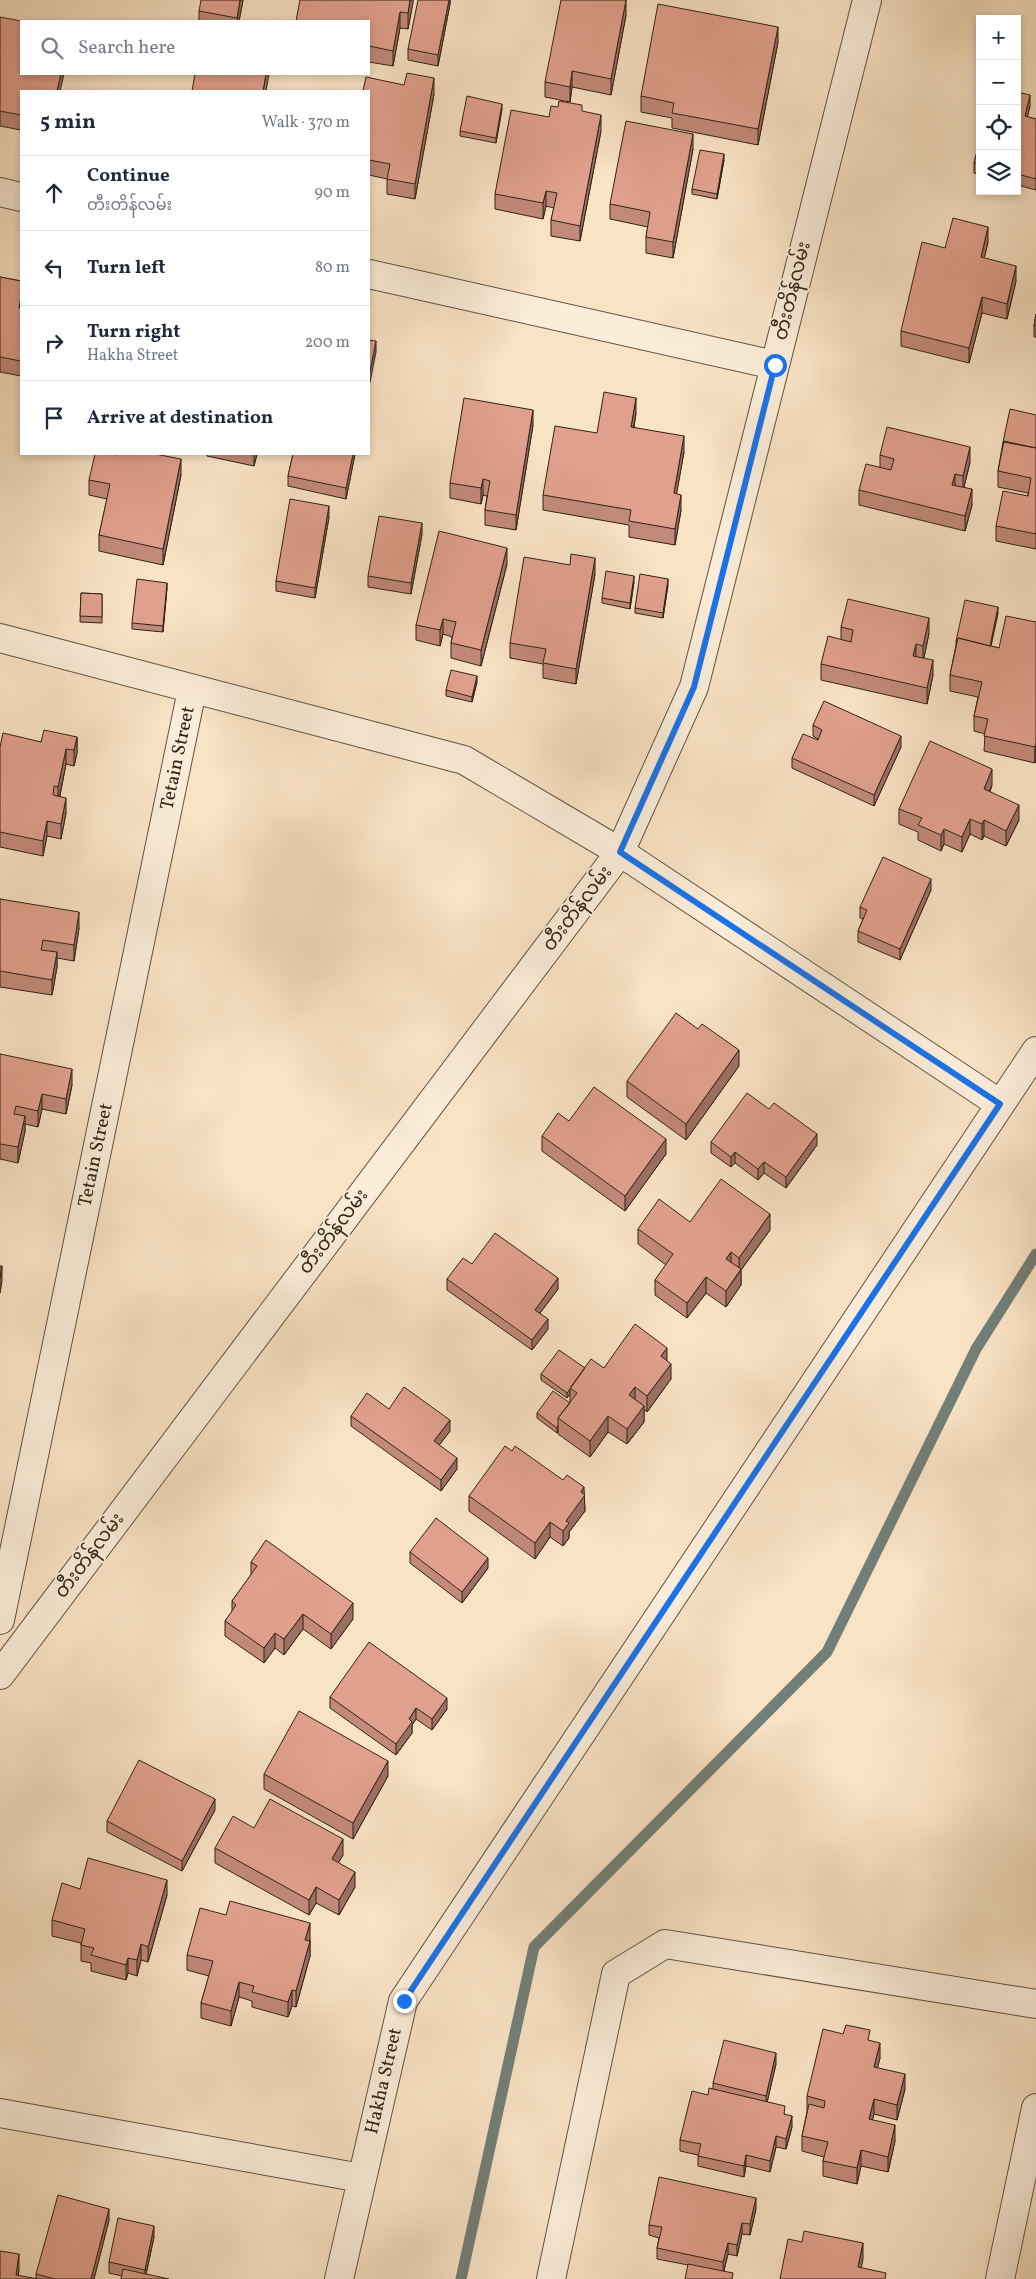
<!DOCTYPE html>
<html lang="en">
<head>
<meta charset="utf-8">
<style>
	:root { --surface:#fff; --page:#f6f6f7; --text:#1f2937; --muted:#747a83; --line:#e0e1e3 }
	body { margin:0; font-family:Vollkorn,"Noto Sans Myanmar",serif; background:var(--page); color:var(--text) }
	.controls { position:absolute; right:15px; top:15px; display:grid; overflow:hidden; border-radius:0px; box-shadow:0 2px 8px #0003 }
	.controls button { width:45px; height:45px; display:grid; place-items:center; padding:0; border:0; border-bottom:1px solid var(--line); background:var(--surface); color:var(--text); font:25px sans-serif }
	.stop { position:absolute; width:15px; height:15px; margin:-11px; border:4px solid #1a73e8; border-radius:50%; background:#fff }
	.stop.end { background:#1a73e8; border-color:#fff; box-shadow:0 1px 5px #0008 }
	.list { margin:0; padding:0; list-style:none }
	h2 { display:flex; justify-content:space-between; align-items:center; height:65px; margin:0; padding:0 20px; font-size:21px }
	h2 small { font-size:16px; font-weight:400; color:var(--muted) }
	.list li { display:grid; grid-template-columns:32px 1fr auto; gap:15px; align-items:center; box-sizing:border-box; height:75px; padding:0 20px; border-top:1px solid var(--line) }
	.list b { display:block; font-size:19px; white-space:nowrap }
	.list p { margin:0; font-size:16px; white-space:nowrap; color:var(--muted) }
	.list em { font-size:16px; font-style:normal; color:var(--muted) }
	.icon { flex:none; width:28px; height:28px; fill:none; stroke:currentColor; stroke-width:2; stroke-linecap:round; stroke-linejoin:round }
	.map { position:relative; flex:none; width:1036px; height:2279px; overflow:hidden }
	.search { position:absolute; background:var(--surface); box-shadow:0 2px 8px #0003; left:20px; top:20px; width:350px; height:55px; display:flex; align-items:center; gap:12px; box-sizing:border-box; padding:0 18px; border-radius:0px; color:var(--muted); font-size:19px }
	.panel { position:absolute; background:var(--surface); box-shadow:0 2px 8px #0003; left:20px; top:90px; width:350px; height:365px; border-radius:0px }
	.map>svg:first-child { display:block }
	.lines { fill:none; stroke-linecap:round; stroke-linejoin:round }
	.stream { stroke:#727f79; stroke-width:11 }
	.street-casing { stroke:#625242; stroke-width:30 }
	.street { stroke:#fbedd9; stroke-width:28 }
	.wall { fill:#c28a79; stroke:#302217 }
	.shaded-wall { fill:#9e7063; stroke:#302217 }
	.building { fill:#e1a08d; stroke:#302217 }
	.route { stroke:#1a73e8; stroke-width:6 }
	.labels { text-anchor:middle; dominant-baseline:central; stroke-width:4; stroke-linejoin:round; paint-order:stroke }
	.street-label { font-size:19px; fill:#302217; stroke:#fbedd9 }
</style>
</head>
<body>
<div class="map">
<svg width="1036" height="2279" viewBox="0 0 1036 2279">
	<rect width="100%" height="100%" fill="#f9e3c5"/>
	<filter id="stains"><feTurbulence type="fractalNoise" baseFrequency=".004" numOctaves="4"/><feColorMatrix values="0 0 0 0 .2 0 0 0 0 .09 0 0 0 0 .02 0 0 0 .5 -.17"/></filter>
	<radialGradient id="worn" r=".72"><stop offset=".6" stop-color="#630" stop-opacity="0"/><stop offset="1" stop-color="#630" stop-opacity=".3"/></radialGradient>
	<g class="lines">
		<!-- stream -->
		<path class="stream" d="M461 2279 534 1947 827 1652 976 1349 1036 1254"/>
		<!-- street casing -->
		<g class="street-casing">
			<path id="street" d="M0 192 21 197
				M369 274 775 365
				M0 638 464 760 620 852 1000 1104
				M0 1620 192 690
				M0 1675 620 852 694 687 867 0
				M0 2113 361 2178
				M339 2279 403 2001 1036 1051
				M551 2279 616 1974 665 1944 1036 2004
				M1000 2279 1036 2108"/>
		</g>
		<!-- street -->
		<use href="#street" class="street"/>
	</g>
	<!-- wall -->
	<path class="wall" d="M243 0 239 21H199V11Z
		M413 0 408 29 400 28 393 66 369 62V21Z
		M450 0V4L438 66 408 60V49Z
		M626 15 611 95 572 87 570 102 545 97V82Z
		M0 17 21 91V130L0 126Z
		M778 42 758 145 672 128V118L641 112V96Z
		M369 91 434 94 415 199 387 194V179L369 175Z
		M1017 92 1030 106 1027 117 1036 119V190L1017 185Z
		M502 109 496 143 460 136V131Z
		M582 112 601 131 580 241 551 236V220L554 208 546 206 543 219 495 209V194L549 117Z
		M980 140V175L974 173V163Z
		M693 149 673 258 646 253V237L648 227 610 219V204Z
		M724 160 717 199 692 194V189Z
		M1003 191H1015L1014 194Z
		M988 242 984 258 1016 281 1007 319 982 313 969 363 901 346V331L945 248Z
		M0 277 21 281V376L0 372Z
		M1036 314V337H1034V326Z
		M636 413 634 427 684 452 676 494 681 510 675 545 629 537V525L543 510V495L597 433Z
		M1036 415V549L996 541V526L1028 496V493L998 487V471L1003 442Z
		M533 425 516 530 485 525V510L487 496 483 495 481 504 450 498V483Z
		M207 454H257L254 466 207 456Z
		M293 454H355L346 499 288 486V476Z
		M880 455 970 462 964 487 972 505 965 531 859 505V490L880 467Z
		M181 475 163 565 99 551V535L107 499 89 495V480Z
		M329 517 315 598 276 591V581Z
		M422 534 411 594 368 587V576Z
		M507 564 481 666 451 658V643L452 637 443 634 440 646 416 640V625Z
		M595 574 576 684 543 678V664L510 658V643Z
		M634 582 630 609 602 603V598Z
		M668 585 663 618 635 613V608Z
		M167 588 163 632 132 629V623Z
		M81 593 102 594V623L80 622Z
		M998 613 991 646 999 648 1036 622 1035 763 984 751 985 734 974 731V716L978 697 950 691V675L956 645V641Z
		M841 627 929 633 924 658 933 675 927 704 821 680V664L841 640Z
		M477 682 472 702 446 696V690Z
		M813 725 901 747 874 806 792 768V758L818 740V739L813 736Z
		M77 737V753L74 766 66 764 60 796 66 813 61 839 47 836 43 856 0 847V747Z
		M992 785 990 792 1019 820 1006 846 984 836 982 840 970 834 962 852 944 844 941 851 918 840V832L899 824V809Z
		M931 890 900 960 858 942V931L863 919 860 918V907Z
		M0 899 79 928 74 961 57 958V967L52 995 0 987Z
		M0 1054 72 1085 66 1114 42 1109 38 1127 25 1124V1131L18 1163 0 1159Z
		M739 1066 686 1140 627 1097V1081Z
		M569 1121 666 1154 625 1211 542 1151V1136Z
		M711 1142 817 1145 786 1188 764 1173 758 1180 735 1163 731 1167 711 1153Z
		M690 1222 770 1230 741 1270V1285L726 1307 706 1293 687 1318 655 1295V1280L666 1265 638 1244V1229Z
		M472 1264 558 1289 540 1313 548 1329 532 1350 447 1290V1279Z
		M667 1361 671 1379 647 1412 644 1409V1422L627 1444 608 1432 590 1457 558 1434V1431L557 1433 537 1418V1413L570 1402V1394L567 1398 541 1380V1374L585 1368H604Z
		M389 1409 450 1431 439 1445 457 1469 441 1491 351 1426V1416Z
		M512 1451 584 1495 585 1511 569 1532V1538L563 1546 550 1537 535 1559 469 1511V1496Z
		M410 1552 488 1568 462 1603 410 1563Z
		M251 1562 353 1619 331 1649 303 1629 284 1655 275 1648 264 1663 225 1636V1621L232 1612V1601L251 1575Z
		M330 1697 447 1709 432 1730 416 1719 412 1725V1733L396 1755 330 1708Z
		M264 1774 388 1776 353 1839 264 1789Z
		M215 1810 182 1871 107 1832V1821Z
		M254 1828 343 1855 338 1863 355 1887 339 1915 316 1903 309 1915 215 1863V1848Z
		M80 1889 167 1895 148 1962 141 1960 137 1976 128 1973 126 1980 91 1971V1963L81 1961V1943L52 1936V1920Z
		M310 1939V1956L296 2007 292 2006 288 2017 252 2007V2001L239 1997 231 2026 201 2018V2003L209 1976 187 1970V1955Z
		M870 2041 880 2058 877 2068 905 2089 897 2120 874 2114 872 2120 895 2141 888 2172 861 2166 857 2184 823 2176V2161L824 2157 802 2151V2136L807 2112V2096Z
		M776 2064 767 2102 785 2114 792 2127 786 2149 776 2147 770 2172 746 2166 744 2177 698 2166V2155L680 2151V2140L713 2089V2083Z
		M756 2209 750 2235 742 2234 737 2256 728 2254 724 2271 733 2279 688 2265 657 2259V2248L659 2238 649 2235V2225Z
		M109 2220 94 2279H0L19 2269 18 2276 36 2279V2274Z
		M154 2237 146 2274 122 2276 109 2273V2262Z"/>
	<!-- shaded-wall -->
	<path class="shaded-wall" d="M240 0H243L239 21H237Z
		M410 0H413V3L408 29V13Z
		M449 0H450V4L438 66V55Z
		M626 0V15L611 95V79Z
		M400 12V28L393 66V51Z
		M778 27V42L758 145V129Z
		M572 71V87L570 102V87Z
		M61 74H64L60 91H57Z
		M266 74H269L266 91H263Z
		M434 78V94L415 199V184Z
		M1030 95V106L1025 127V116Z
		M502 104V109L496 143V138Z
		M601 115V131L580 241V226Z
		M693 134V149L673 258V242Z
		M724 154V160L717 199V194Z
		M546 191V206L543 219V203Z
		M988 227V242L981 272V257Z
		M1016 266V281L1007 319V304Z
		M21 296V311L19 308Z
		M982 297V313L969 363V348Z
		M376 341V352L369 387V376Z
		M636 398V413L631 442V427Z
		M533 410V425L516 530V515Z
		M684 436V452L674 509V493Z
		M970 447V462L963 491V476Z
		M254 454H257L254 466Z
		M353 454H355L346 499V488Z
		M181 459V475L163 565V549Z
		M955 474V489L952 485Z
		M483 479V495L481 504V488Z
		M972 489V505L965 531V516Z
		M681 495V510L675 545V529Z
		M329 506V517L315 598V588Z
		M422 523V534L411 594V583Z
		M507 548V564L481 666V650Z
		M595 558V574L576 684V669Z
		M634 576V582L630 609V603Z
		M668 579V585L663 618V613Z
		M167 583V588L163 632V626Z
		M998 607V613L989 654V648Z
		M929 618V633L923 662V646Z
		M443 619V634L440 646V630Z
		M916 644V660L913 656Z
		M933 660V675L927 704V688Z
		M477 676V682L472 702V697Z
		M901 736V747L874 806V795Z
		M77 737V753L74 766V750Z
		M1036 743V758L1035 763V747Z
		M66 749V764L58 803V787Z
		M992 769V785L984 804V789Z
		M66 798V813L61 839V824Z
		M1019 805V820L1006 846V831Z
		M970 819V834L962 852V837Z
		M984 820V836L982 840V824Z
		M47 821V836L43 856V841Z
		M944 829V844L941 851V835Z
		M931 879V890L900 960V949Z
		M79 912V928L74 961V945Z
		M57 952V967L52 995V980Z
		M739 1050V1066L686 1140V1124Z
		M72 1069V1085L66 1114V1099Z
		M42 1094V1109L38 1127V1111Z
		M25 1116V1131L18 1163V1147Z
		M817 1134V1145L786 1188V1177Z
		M666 1139V1154L625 1211V1196Z
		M735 1152V1163L731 1167V1157Z
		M764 1162V1173L758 1180V1169Z
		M770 1214V1230L741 1270V1285L726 1307V1291L739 1273V1258Z
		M731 1252V1268L726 1259Z
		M2 1266V1281L0 1293V1278Z
		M706 1277V1293L687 1318V1303Z
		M558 1278V1289L535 1320V1310Z
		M548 1319V1329L532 1350V1340Z
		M667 1348V1363L661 1356Z
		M671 1364V1379L647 1412V1396Z
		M635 1387V1403L629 1395Z
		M570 1389V1394L567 1398V1393Z
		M644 1406V1422L627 1444V1429Z
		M608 1416V1432L590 1457V1441Z
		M450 1420V1431L434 1452V1441Z
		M558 1425V1431L557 1433V1428Z
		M457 1458V1469L441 1491V1480Z
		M584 1487 585 1511 569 1532V1538L563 1546V1531L566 1521Z
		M550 1522V1537L535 1559V1543Z
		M488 1558V1568L462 1603V1592Z
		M353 1603V1619L331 1649V1634Z
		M303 1614V1629L284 1655V1639Z
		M275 1633V1648L264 1663V1648Z
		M447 1698V1709L432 1730V1719Z
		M416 1708V1719L412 1725V1733L396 1755V1744L409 1719Z
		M388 1761V1776L353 1839V1823Z
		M215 1799V1810L182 1871V1861Z
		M343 1839V1855L332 1874V1859Z
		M355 1872V1887L339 1915V1900Z
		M167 1880V1895L148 1962V1947Z
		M316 1887V1903L309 1915V1900Z
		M310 1923V1939L305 1955V1940Z
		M310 1941V1956L296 2007V1991Z
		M141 1944V1960L137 1976V1960Z
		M128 1958V1973L126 1980V1965Z
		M239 1982V1997L231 2026V2011Z
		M292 1990V2006L288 2017V2002Z
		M880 2043V2058L874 2082V2067Z
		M776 2053V2064L766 2107V2096Z
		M905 2074V2089L897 2120V2105Z
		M874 2099V2114L869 2134V2119Z
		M792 2116V2127L786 2149V2139Z
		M895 2125V2141L888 2172V2157Z
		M776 2136V2147L770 2172V2161Z
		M861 2150V2166L857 2184V2168Z
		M746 2155V2166L744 2177V2166Z
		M756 2198V2209L750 2235V2224Z
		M109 2209V2220L94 2279H91Z
		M742 2223V2234L737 2256V2245Z
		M154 2226V2237L145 2279V2270Z
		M728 2243V2254L723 2273V2262Z
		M863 2243V2259L859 2279 858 2267Z
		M19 2254V2269L18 2279 16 2275Z"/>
	<!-- building -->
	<path class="building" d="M201 0H240L237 18 199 11Z
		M300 0H410L408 13 400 12 393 51 369 46V21H296Z
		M418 0H449L438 55 408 49Z
		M561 0H626L611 79 572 71 570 87 545 82Z
		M658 4 778 27 758 129 672 113 674 103 641 96Z
		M0 17 21 21V74H61L57 91H21V115L0 111Z
		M407 73 434 78 415 184 387 179 390 164 369 160V91H363L366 77 404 85Z
		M195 74H266L263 91H192Z
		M1017 92 1030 95 1025 116 1036 119V179L1017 174Z
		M467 96 502 104 496 138 460 131Z
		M559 101 582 105V111L601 115 580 226 551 220 557 193 546 191 543 203 495 194 511 110 549 117 551 106 558 107Z
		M626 121 693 134 673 242 646 237 650 212 610 204Z
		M980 140V164L974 163Z
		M700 150 724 154 717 194 692 189Z
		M953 218 988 227 981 257 1016 266 1007 304 982 297 969 348 901 331 922 242 945 248Z
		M0 277 21 281V296L19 308H21V361L0 357Z
		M1036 314V326H1034Z
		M369 340 376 341 369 376Z
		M604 392 636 398 631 427 684 436 674 493 681 495 675 529 629 521 631 510 543 495 555 426 597 433Z
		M464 398 533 410 516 515 485 510 490 481 483 479 481 488 450 483Z
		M1010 409 1036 415V448L1003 442Z
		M887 427 970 447 963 476 955 474 952 485 972 489 965 516 859 490 866 464 891 470 894 459 880 455Z
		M1004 441 1036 448V534L996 526 1003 491 1028 496 1031 478 998 471Z
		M95 454H111L116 455V454H155L181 459 163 549 99 535 110 484 89 480Z
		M293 454H353L346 488 288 476Z
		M290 499 329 506 315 588 276 581Z
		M379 516 422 523 411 583 368 576Z
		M439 531 507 548 481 650 451 643 456 622 443 619 440 630 416 625Z
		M571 554 595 558 576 669 543 663 546 649 510 643 524 557 570 565Z
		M606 571 634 576 630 603 602 598Z
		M640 574 668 579 663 613 635 608Z
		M137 579 167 583 163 626 132 623Z
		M81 593 102 594V617L80 616Z
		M848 599 929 618 923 646 916 644 913 656 933 660 927 688 821 664 828 636 851 642 853 630 841 627Z
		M965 600 998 607 990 646 958 638 957 641H956Z
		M1006 616 1036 622V743L1035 747 984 736 988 719 974 716 982 682 950 675 958 638 999 648Z
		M451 670 477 676 472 697 446 690Z
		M824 701 901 736 874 795 792 758 803 734 818 740 822 730 813 725Z
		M44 730 77 737 74 750 66 749 58 787 54 786 53 795 66 798 61 824 47 821 43 841 0 832V747L3 733 41 742Z
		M930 741 992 769 984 789 1019 805 1006 831 984 820 982 824 970 819 962 837 944 829 941 835 918 825 922 818 899 809Z
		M883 857 931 879 900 949 858 931 867 910 860 907Z
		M0 899 79 912 74 945 43 940 41 950 57 952 52 980 0 971Z
		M676 1013 698 1029 702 1024 739 1050 686 1124 627 1081Z
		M0 1054 72 1069 66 1099 42 1094 38 1111 16 1106 14 1114 25 1116 18 1147 0 1144Z
		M594 1087 666 1139 625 1196 542 1136 558 1113 569 1121Z
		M747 1093 769 1109 774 1103 817 1134 786 1177 764 1162 758 1169 735 1152 731 1157 711 1142Z
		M721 1179 770 1214 739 1258 731 1252 726 1259 741 1269 726 1291 706 1277 687 1303 655 1280 673 1254 638 1229 659 1199 690 1222Z
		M495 1233 558 1278 535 1310 548 1319 532 1340 447 1279 463 1258 472 1264Z
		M0 1266H2L0 1278Z
		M635 1324 667 1348 661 1356 671 1364 647 1396 635 1387 629 1395 644 1406 627 1429 608 1416 590 1441 558 1418 577 1393 570 1388 591 1359 604 1368Z
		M559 1350 585 1368 567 1393 541 1374Z
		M404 1387 450 1420 434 1441 457 1458 441 1480 351 1416 367 1393 389 1409Z
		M553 1391 570 1403 558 1418V1425L557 1428 537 1413Z
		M505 1446 512 1451 515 1446 563 1480 567 1475 584 1487 581 1492 585 1495 566 1521 569 1523 563 1531 550 1522 535 1543 469 1496Z
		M436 1518 488 1558 462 1592 410 1552Z
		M266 1540 353 1603 331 1634 303 1614 284 1639 275 1633 264 1648 225 1621 236 1605 232 1601 257 1566 251 1562Z
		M369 1642 447 1698 432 1719 416 1708 409 1719 412 1722 396 1744 330 1697Z
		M299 1711 388 1761 353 1823 264 1774Z
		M139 1760 215 1799 182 1861 107 1821Z
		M270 1799 343 1839 332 1859 355 1872 339 1900 316 1887 309 1900 215 1848 233 1816 254 1828Z
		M88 1858 167 1880 148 1947 141 1944 137 1960 128 1958 126 1965 91 1955 94 1948 81 1945 85 1929 52 1920 62 1883 80 1889Z
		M230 1901 310 1923 305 1940 310 1941 296 1991 292 1990 288 2002 252 1992 254 1986 239 1982 231 2011 201 2003 213 1961 187 1955 200 1908 226 1915Z
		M846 2025 870 2030 868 2040 880 2043 874 2067 905 2074 897 2105 874 2099 869 2119 895 2125 888 2157 861 2150 857 2168 823 2161 828 2142 802 2136 809 2104 824 2108 825 2101 807 2096 823 2029 843 2034Z
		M724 2040 776 2053 766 2096 713 2083Z
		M709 2088 785 2106 784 2114 792 2116 786 2139 776 2136 770 2161 746 2155 744 2166 698 2156 701 2144 680 2140 692 2091 708 2095Z
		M659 2177 756 2198 750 2224 742 2223 737 2245 728 2243 723 2262 657 2248 662 2227 649 2225Z
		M58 2195 109 2209 91 2279H55L36 2274Z
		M118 2218 154 2226 145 2270 109 2262Z
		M804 2231 863 2243 858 2267 886 2273 885 2279H780L788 2239 802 2242Z
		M0 2251 19 2254 16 2275 38 2279H0Z
		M688 2264 733 2273 732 2279H685Z
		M123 2269 169 2279H121Z"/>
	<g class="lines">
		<!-- route -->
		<path class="route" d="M404 2001 1000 1104 620 852 694 687 775 365"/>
	</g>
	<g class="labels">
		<!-- street labels -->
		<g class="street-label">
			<text transform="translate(793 291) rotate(-76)">တီးတိန်လမ်း</text>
			<text transform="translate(178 758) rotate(-78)">Tetain Street</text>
			<text transform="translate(578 909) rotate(-53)">တီးတိန်လမ်း</text>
			<text transform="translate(96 1155) rotate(-78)">Tetain Street</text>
			<text transform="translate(334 1232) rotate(-53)">တီးတိန်လမ်း</text>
			<text transform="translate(90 1556) rotate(-53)">တီးတိန်လမ်း</text>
			<text transform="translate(384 2081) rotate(-77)">Hakha Street</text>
		</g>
	</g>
	<rect width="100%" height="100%" filter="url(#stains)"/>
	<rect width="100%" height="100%" fill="url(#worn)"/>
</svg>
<div class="controls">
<button>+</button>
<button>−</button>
<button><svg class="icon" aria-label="locate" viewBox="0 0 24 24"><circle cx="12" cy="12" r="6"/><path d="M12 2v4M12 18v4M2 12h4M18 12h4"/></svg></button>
<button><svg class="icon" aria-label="layers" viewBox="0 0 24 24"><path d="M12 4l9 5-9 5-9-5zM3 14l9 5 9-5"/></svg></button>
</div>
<div class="stop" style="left:775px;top:365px"></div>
<div class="stop end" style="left:404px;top:2001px"></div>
<div class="search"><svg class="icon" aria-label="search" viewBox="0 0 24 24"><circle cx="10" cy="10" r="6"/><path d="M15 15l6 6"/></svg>Search here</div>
<section class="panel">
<h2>5 min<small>Walk · 370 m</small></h2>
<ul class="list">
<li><svg class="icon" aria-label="ahead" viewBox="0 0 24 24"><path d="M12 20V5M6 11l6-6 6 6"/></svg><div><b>Continue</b><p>တီးတိန်လမ်း</p></div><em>90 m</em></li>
<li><svg class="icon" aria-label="left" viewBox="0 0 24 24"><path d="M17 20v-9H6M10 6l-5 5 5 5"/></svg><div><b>Turn left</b></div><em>80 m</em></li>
<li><svg class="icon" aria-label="right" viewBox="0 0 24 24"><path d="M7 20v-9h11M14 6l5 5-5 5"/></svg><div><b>Turn right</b><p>Hakha Street</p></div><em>200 m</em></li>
<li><svg class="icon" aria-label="arrive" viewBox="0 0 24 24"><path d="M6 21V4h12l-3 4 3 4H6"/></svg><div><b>Arrive at destination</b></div></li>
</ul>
</section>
</div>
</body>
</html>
